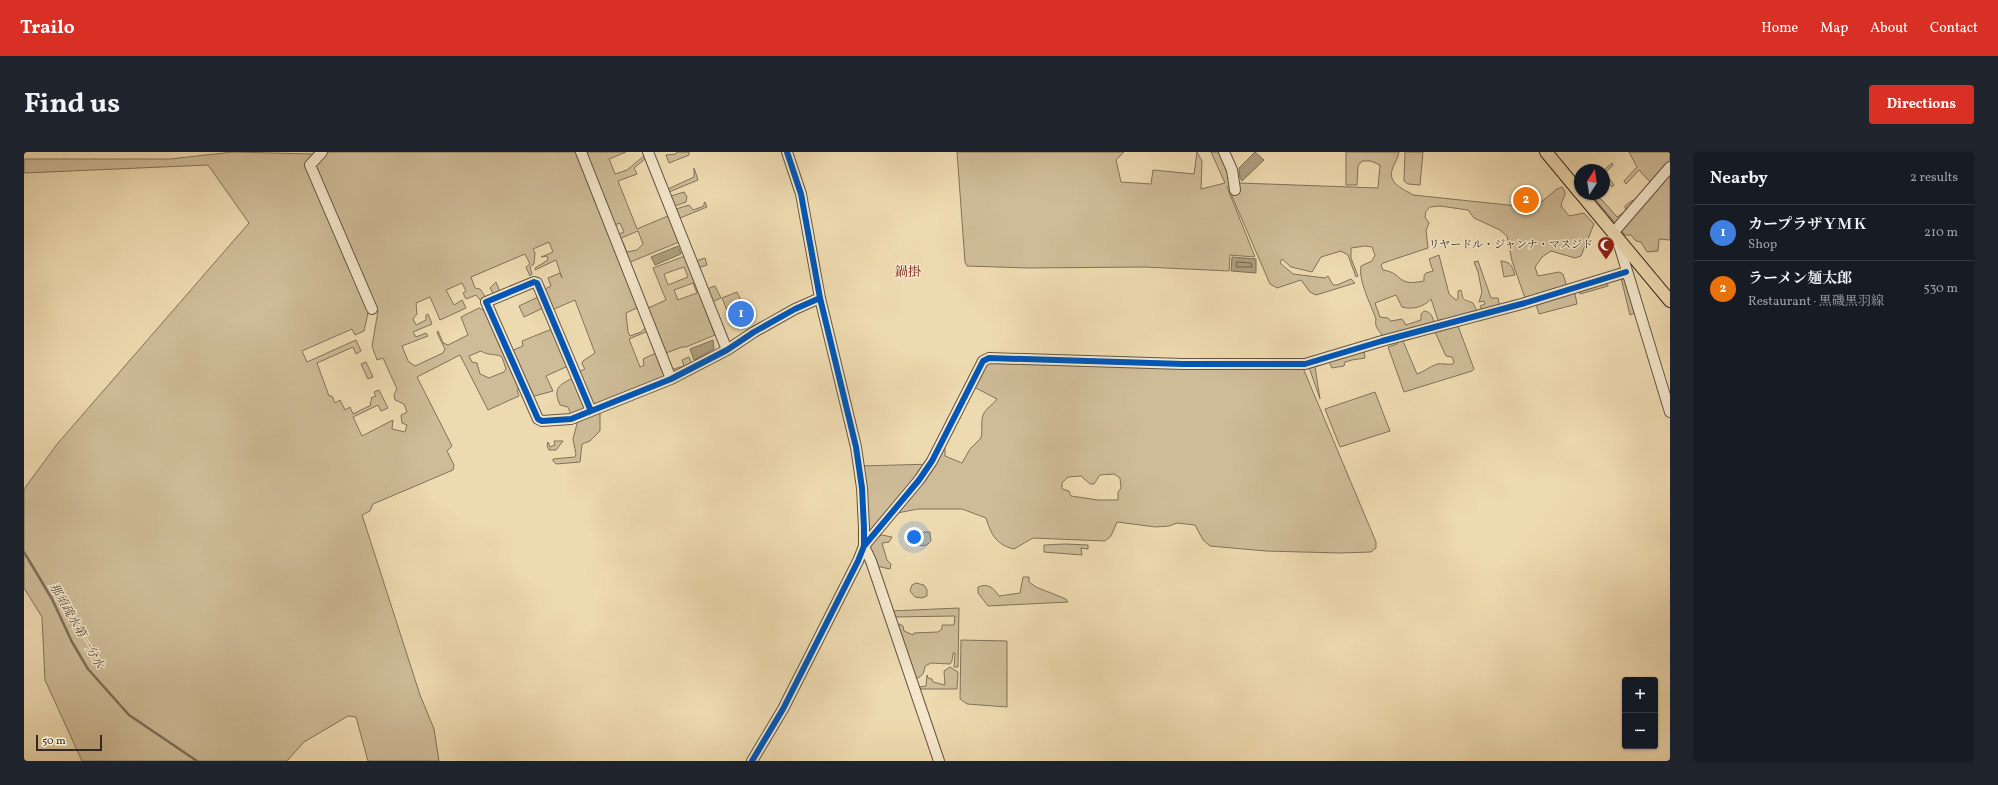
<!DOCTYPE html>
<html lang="en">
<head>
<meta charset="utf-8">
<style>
	:root { --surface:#171b24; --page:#20242c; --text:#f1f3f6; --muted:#9ea1a6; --line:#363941; --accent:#d93025 }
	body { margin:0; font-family:Vollkorn,"Noto Serif JP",serif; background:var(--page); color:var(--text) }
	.controls { position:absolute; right:12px; bottom:12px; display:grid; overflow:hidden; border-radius:4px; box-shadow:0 1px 3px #0004 }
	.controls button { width:36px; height:36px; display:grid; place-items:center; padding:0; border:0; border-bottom:1px solid var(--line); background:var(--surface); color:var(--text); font:20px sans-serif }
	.compass { position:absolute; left:1550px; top:12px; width:36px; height:36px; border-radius:50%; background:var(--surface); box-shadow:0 1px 3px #0004; rotate:12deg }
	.scale { position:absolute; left:12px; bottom:10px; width:66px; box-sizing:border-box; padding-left:4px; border:2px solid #332920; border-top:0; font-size:11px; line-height:14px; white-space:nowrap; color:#332920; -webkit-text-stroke:3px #f4e7cc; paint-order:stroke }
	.you { position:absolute; left:890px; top:385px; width:14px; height:14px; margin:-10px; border:3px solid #fff; border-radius:50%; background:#1a73e8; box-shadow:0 0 0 6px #1a73e833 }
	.badge { display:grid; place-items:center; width:26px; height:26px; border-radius:50%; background:var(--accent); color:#fff; font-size:13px; font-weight:700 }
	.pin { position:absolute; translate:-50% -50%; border:2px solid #fff; box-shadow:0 1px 4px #0006 }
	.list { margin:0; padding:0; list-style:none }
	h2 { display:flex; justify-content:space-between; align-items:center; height:52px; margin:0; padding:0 16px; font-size:17px }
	h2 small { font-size:13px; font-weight:400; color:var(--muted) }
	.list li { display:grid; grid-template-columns:26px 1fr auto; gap:12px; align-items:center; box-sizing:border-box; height:56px; padding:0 16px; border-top:1px solid var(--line) }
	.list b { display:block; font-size:15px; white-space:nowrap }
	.list p { margin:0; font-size:13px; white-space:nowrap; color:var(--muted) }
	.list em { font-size:13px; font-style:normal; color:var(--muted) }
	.map { position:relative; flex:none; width:1646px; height:609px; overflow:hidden; border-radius:4px }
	header { display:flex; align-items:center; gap:24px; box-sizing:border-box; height:56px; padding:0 20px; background:var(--accent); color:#fff }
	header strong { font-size:19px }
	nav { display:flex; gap:22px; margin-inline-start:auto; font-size:14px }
	.intro { display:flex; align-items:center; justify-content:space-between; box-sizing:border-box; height:96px; padding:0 24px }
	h1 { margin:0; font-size:28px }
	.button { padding:10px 18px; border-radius:4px; background:var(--accent); color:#fff; font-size:14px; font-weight:700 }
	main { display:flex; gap:24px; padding:0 24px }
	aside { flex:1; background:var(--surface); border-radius:4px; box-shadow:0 1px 3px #0004 }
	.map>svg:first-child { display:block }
	.green { fill:#cebc98; stroke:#80725c; fill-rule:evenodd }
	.water { fill:#ae9e7f; stroke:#7d6f59 }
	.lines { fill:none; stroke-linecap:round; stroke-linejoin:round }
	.shore { stroke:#706450; stroke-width:1 }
	.stream { stroke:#7d6f59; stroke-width:2.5 }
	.minor-casing { stroke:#625544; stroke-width:12 }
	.major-casing { stroke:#332920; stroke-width:14 }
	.minor { stroke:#f4e7cc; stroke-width:10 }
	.major { stroke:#eedab0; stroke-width:12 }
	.cycleway-casing { stroke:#f4e7cc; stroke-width:8 }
	.cycleway { stroke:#0057b8; stroke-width:6 }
	.labels { text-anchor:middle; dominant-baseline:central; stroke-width:3; stroke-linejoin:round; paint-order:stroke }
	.poi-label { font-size:11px; fill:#332920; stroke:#f4e7cc; text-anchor:end }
	.water-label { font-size:12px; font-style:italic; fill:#584c3c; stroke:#f4e7cc }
	.quarter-label { font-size:13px; fill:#7a1f14; stroke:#f4e7cc }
</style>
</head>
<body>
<header>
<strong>Trailo</strong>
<nav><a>Home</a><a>Map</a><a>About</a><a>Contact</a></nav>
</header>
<div class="intro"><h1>Find us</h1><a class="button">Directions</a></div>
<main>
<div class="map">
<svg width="1646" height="609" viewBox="0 0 1646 609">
	<rect width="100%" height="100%" fill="#eedab0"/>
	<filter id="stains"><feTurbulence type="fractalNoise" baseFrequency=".005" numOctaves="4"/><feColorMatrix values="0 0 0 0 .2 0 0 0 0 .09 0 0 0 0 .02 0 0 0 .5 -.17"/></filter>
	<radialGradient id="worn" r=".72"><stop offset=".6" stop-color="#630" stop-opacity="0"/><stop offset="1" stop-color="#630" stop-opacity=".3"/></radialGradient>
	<!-- green -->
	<path class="green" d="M209 0 288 2 291 0H602L585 7 591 22 603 18 621 3 622 6 610 16 613 22 594 29 613 77 644 64 655 90 604 111 593 83 600 80 596 71 588 74 615 155 602 161 604 180 606 184 617 180 622 175 624 179 605 187 616 215 620 213 619 207 632 201 641 222 639 225 568 253 554 220 561 217 558 212 559 209 571 201 551 148 528 158 519 138 527 134 524 126 536 121 538 126 532 108 511 118V116L524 108 523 104 517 105 529 100 525 90 509 97 511 101 510 112 506 115 508 122 506 124 502 115 506 112 501 102 447 125 451 136 456 137 462 146 456 148 452 143 442 147 439 141 442 139 438 131 422 138 430 153 438 148 442 156 416 168 406 145 392 151 393 162 389 167 392 173 402 168V163L404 162 408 172 389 180 392 185 402 181 404 184 378 194 384 209 391 214 419 201 421 197 413 181 414 179 419 191 424 193 444 183 437 165 455 156 463 160 495 237 493 238 495 244 464 258 436 203 393 225 428 294 423 299 430 313 429 318 349 352 346 359 338 363 396 543 410 577 415 609H344L332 565 324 564 280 590 263 609H58L21 528 18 465 0 436V337L34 291 225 71 184 13 0 21V7H146ZM295 25 354 159 348 194 353 208 359 206 373 237 370 243 371 248 380 252 383 260 377 263 378 271 383 273 381 280 368 277 369 268 338 284 329 265 354 253 357 259 364 256 355 238 350 240 352 244 347 246 348 248 346 250 347 253 329 262 326 255 321 258 316 248 311 251 308 244H305L293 211 329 195 332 202 337 199 332 188 283 210 278 199 328 177 331 183 340 179 345 157ZM614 79 619 92 613 98 603 100 597 86ZM457 199C464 204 471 201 478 205L482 217 480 220 465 226 456 222 453 211 448 210 445 204Z
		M653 0H665V3L645 11 642 3 652 2Z
		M933 0H1100L1092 8 1097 30 1127 32 1129 18 1170 22 1173 0 1178 9 1177 37 1201 31 1187 0H1197L1204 17 1206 33 1203 35 1231 105 1206 103 1205 119 1121 115 1003 116 943 114 941 110Z
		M1322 0H1375C1374 7 1370 11 1368 18 1364 32 1380 37 1389 43L1503 55 1516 51 1533 37 1538 35C1545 43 1538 45 1537 54L1545 64 1560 61 1570 72 1557 104 1551 106 1527 99 1518 105 1511 115 1514 124 1535 120 1539 122 1543 135 1501 146 1488 109 1483 84 1476 78 1450 66 1444 58 1416 54 1406 55 1402 59 1401 65 1405 71 1402 78 1404 96 1359 111 1357 113 1359 118C1380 121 1371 135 1400 129V124L1402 121 1409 119 1405 107 1415 103 1425 142 1432 148 1434 147V139L1437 138C1440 149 1437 146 1449 151L1454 161 1415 171 1407 147C1400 155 1388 158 1378 155L1372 143 1351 151 1356 165 1364 166 1367 169 1378 167 1382 173 1397 168V162L1400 159C1408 160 1408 165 1411 172L1360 186C1356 179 1350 176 1352 167 1347 153 1334 128 1337 114L1348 109 1351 103 1348 95 1341 94 1327 96V106L1334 124 1332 125 1324 103 1317 99 1297 105 1288 120 1267 115 1258 107 1256 111 1269 122 1301 126 1304 124 1309 133H1313L1327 127 1331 131 1292 143 1286 140 1277 128 1253 136 1246 132 1207 42 1208 38 1215 31 1354 36 1356 13 1347 9H1338L1334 14 1333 33H1322Z
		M1381 0H1399L1396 33 1384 32 1380 29Z
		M1605 0H1646V9L1627 31 1615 18 1602 32 1600 29 1613 15Z
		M1588 11 1589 13 1581 21 1590 33 1588 35 1580 25V18Z
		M670 16 674 28 645 40 644 37 670 25Z
		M1646 23V88L1635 87 1634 99 1623 100 1617 90 1612 89 1607 83H1601L1598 79Z
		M660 40 663 45 662 50 651 54 647 44Z
		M1573 45 1578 48 1593 65 1602 59 1601 54 1609 48 1610 50 1592 72 1571 47Z
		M681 50 683 55 656 66 652 57 665 53 669 58 680 54V51Z
		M661 104 691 183 662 195H658L642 201 622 157 642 148 629 116ZM660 115 664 125 644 133 640 122ZM669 131 673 141 654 148 650 138Z
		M681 106 683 113 674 116 672 109Z
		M1454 109 1467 146H1474L1476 155 1459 160 1456 154 1461 152 1460 149 1455 150 1458 140 1454 120 1450 110Z
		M1477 109C1487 110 1488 114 1491 123L1480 125Z
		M1597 126 1600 127 1611 161 1606 163Z
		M472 130 476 140 470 143 466 136Z
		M1583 130 1584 134 1556 142 1555 138Z
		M691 134 697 146 688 150 683 137Z
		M713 140 718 151 703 158 698 146Z
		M1547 140 1551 142 1553 152 1515 162 1512 152Z
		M514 145 519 156 500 165 495 154Z
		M1431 172 1434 174 1450 217 1448 219 1380 240 1364 195 1373 192 1376 187ZM1411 180 1422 204 1428 205 1430 210 1429 212C1423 213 1419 211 1413 212 1405 215 1401 219 1393 222L1379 189Z
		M528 177 544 214 522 224 529 239 507 245 487 199 499 194 498 189Z
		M1336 198 1340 200 1341 206 1328 208 1321 210 1320 214 1308 216 1305 210 1291 215 1296 247 1285 215Z
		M665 205 668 213 650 221 646 218 660 214 658 208Z
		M342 210 349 225 344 227 337 212Z
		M964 210 1279 216 1352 390V396L1347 400 1315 401 1242 399 1186 394 1179 388 1171 373 1153 371 1145 374 1132 375 1093 370 1087 384 1081 389 1009 386 990 397C972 393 967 382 962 366L938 357H894L873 361 842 387 836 314 910 312 919 295 921 296V304L938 311 946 297 957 286C959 278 956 268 960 261 963 255 969 253 973 247L950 235ZM1090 322 1096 326 1097 336 1094 340V348H1074L1047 344 1045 339 1038 337V331L1044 325 1057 324 1066 332H1070L1076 323Z
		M549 226 563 256 547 263 544 255 536 253C529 237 534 233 549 226Z
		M1351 240 1366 279 1316 295 1301 257Z
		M576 260V279L566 289 558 292 556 310 532 312 529 309V307L551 305 552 302 549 287 554 268Z
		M530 289H539L532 298H525L523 294 524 290 526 295 531 293Z
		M886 379H890L894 386 900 380H906L907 389C899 399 891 391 883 384V381Z
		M858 383 868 385 865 390 858 391 863 408 867 412 866 417 852 414 845 392 851 385Z
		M1041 392 1064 393V397L1057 396 1058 403 1020 400V393Z
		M999 425H1005V430L1012 435 1042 447 1044 450 964 454 954 441V435C964 431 969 435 975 444L996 441Z
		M892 431 900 433 903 438V444L898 446 891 445 886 439 888 433Z
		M935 456 934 515H930L931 501H929L928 509 926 512 907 511 901 514C900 522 898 525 890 527L872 473 876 472 879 474 880 479 889 483 890 481 914 480 918 477V473H930L931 464 869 465 866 459Z
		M937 488 983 489V555L943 552 936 547Z
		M926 515 934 520 933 537H895V535L902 534 903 523 904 526 908 527 909 530 921 533 920 519Z"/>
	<!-- water -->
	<path class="water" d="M1231 0 1240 8 1218 29 1216 26 1215 16Z
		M654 94 657 102 631 113 627 105Z
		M1208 105 1232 107V121L1207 119Z
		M689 188 690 197 670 208 666 197Z"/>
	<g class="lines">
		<!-- shore -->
		<path class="shore" d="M1213 110 1227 111 1228 115H1213Z"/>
		<!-- stream -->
		<path class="stream" d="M0 400 28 447 48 490 64 517 105 563 173 609"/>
		<!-- minor casing -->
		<g class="minor-casing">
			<path id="minor" d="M298 0 286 13 348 157
				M557 0 647 227
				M624 0 703 198
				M1200 0 1208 18 1211 38
				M1589 81 1646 15
				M1593 86 1646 260
				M567 259 513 131 510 130 462 150 514 267 518 269 547 267 647 227 703 198 730 180 771 157 796 146
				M840 394 895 328 908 309 959 209 965 206 1159 212H1281L1358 189 1501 151 1602 120
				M840 394 847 409 915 609
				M728 609 759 557 834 409 840 394V376L838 336 832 295 796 146 777 42 763 0"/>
		</g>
		<!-- major casing -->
		<g class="major-casing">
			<path id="major" d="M1522 0 1556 41
				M1557 42 1646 149"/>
		</g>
		<!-- minor -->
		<use href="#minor" class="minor"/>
		<!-- major -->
		<use href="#major" class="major"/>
		<!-- cycleway casing -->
		<g class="cycleway-casing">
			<path id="cycleway" d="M567 259 513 131 510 130 462 150 514 267 518 269 547 267 647 227 703 198 730 180 771 157 796 146
				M840 394 895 328 908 309 959 209 965 206 1159 212H1281L1358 189 1501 151 1602 120
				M728 609 759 557 834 409 840 394V376L838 336 832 295 796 146 777 42 763 0"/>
		</g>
		<!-- cycleway -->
		<use href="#cycleway" class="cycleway"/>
	</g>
	<!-- icons -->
	<defs>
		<g id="mosque-pin" transform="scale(0.9)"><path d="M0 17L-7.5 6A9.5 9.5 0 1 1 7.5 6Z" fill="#8f2418" stroke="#f4e7cc"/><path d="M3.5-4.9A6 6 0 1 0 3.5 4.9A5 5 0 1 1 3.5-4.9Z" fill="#fff"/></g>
	</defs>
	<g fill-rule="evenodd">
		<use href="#mosque-pin" x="1582" y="93"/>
	</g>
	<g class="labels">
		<!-- poi labels -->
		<g class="poi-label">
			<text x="1569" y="93">リヤードル・ジャンナ・マスジド</text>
		</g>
		<!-- water labels -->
		<g class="water-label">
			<text transform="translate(52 474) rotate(60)">那須疏水第一分水</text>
		</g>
		<!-- quarter labels -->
		<g class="quarter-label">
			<text x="884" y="121">鍋掛</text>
		</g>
	</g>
	<rect width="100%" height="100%" filter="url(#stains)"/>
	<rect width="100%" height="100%" fill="url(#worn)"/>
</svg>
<div class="controls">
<button>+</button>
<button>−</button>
</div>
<svg class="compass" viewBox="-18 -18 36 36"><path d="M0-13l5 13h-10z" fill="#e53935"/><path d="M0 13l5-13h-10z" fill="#9ea1a6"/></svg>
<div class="scale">50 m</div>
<div class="you"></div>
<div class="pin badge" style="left:717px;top:162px;background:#3f7fe0">1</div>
<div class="pin badge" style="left:1502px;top:48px;background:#e8710a">2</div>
</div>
<aside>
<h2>Nearby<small>2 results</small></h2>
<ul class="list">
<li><span class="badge" style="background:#3f7fe0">1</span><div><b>カープラザＹＭＫ</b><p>Shop</p></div><em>210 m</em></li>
<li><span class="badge" style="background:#e8710a">2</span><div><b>ラーメン麺太郎</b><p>Restaurant · 黒磯黒羽線</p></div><em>530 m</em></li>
</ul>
</aside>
</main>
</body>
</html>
